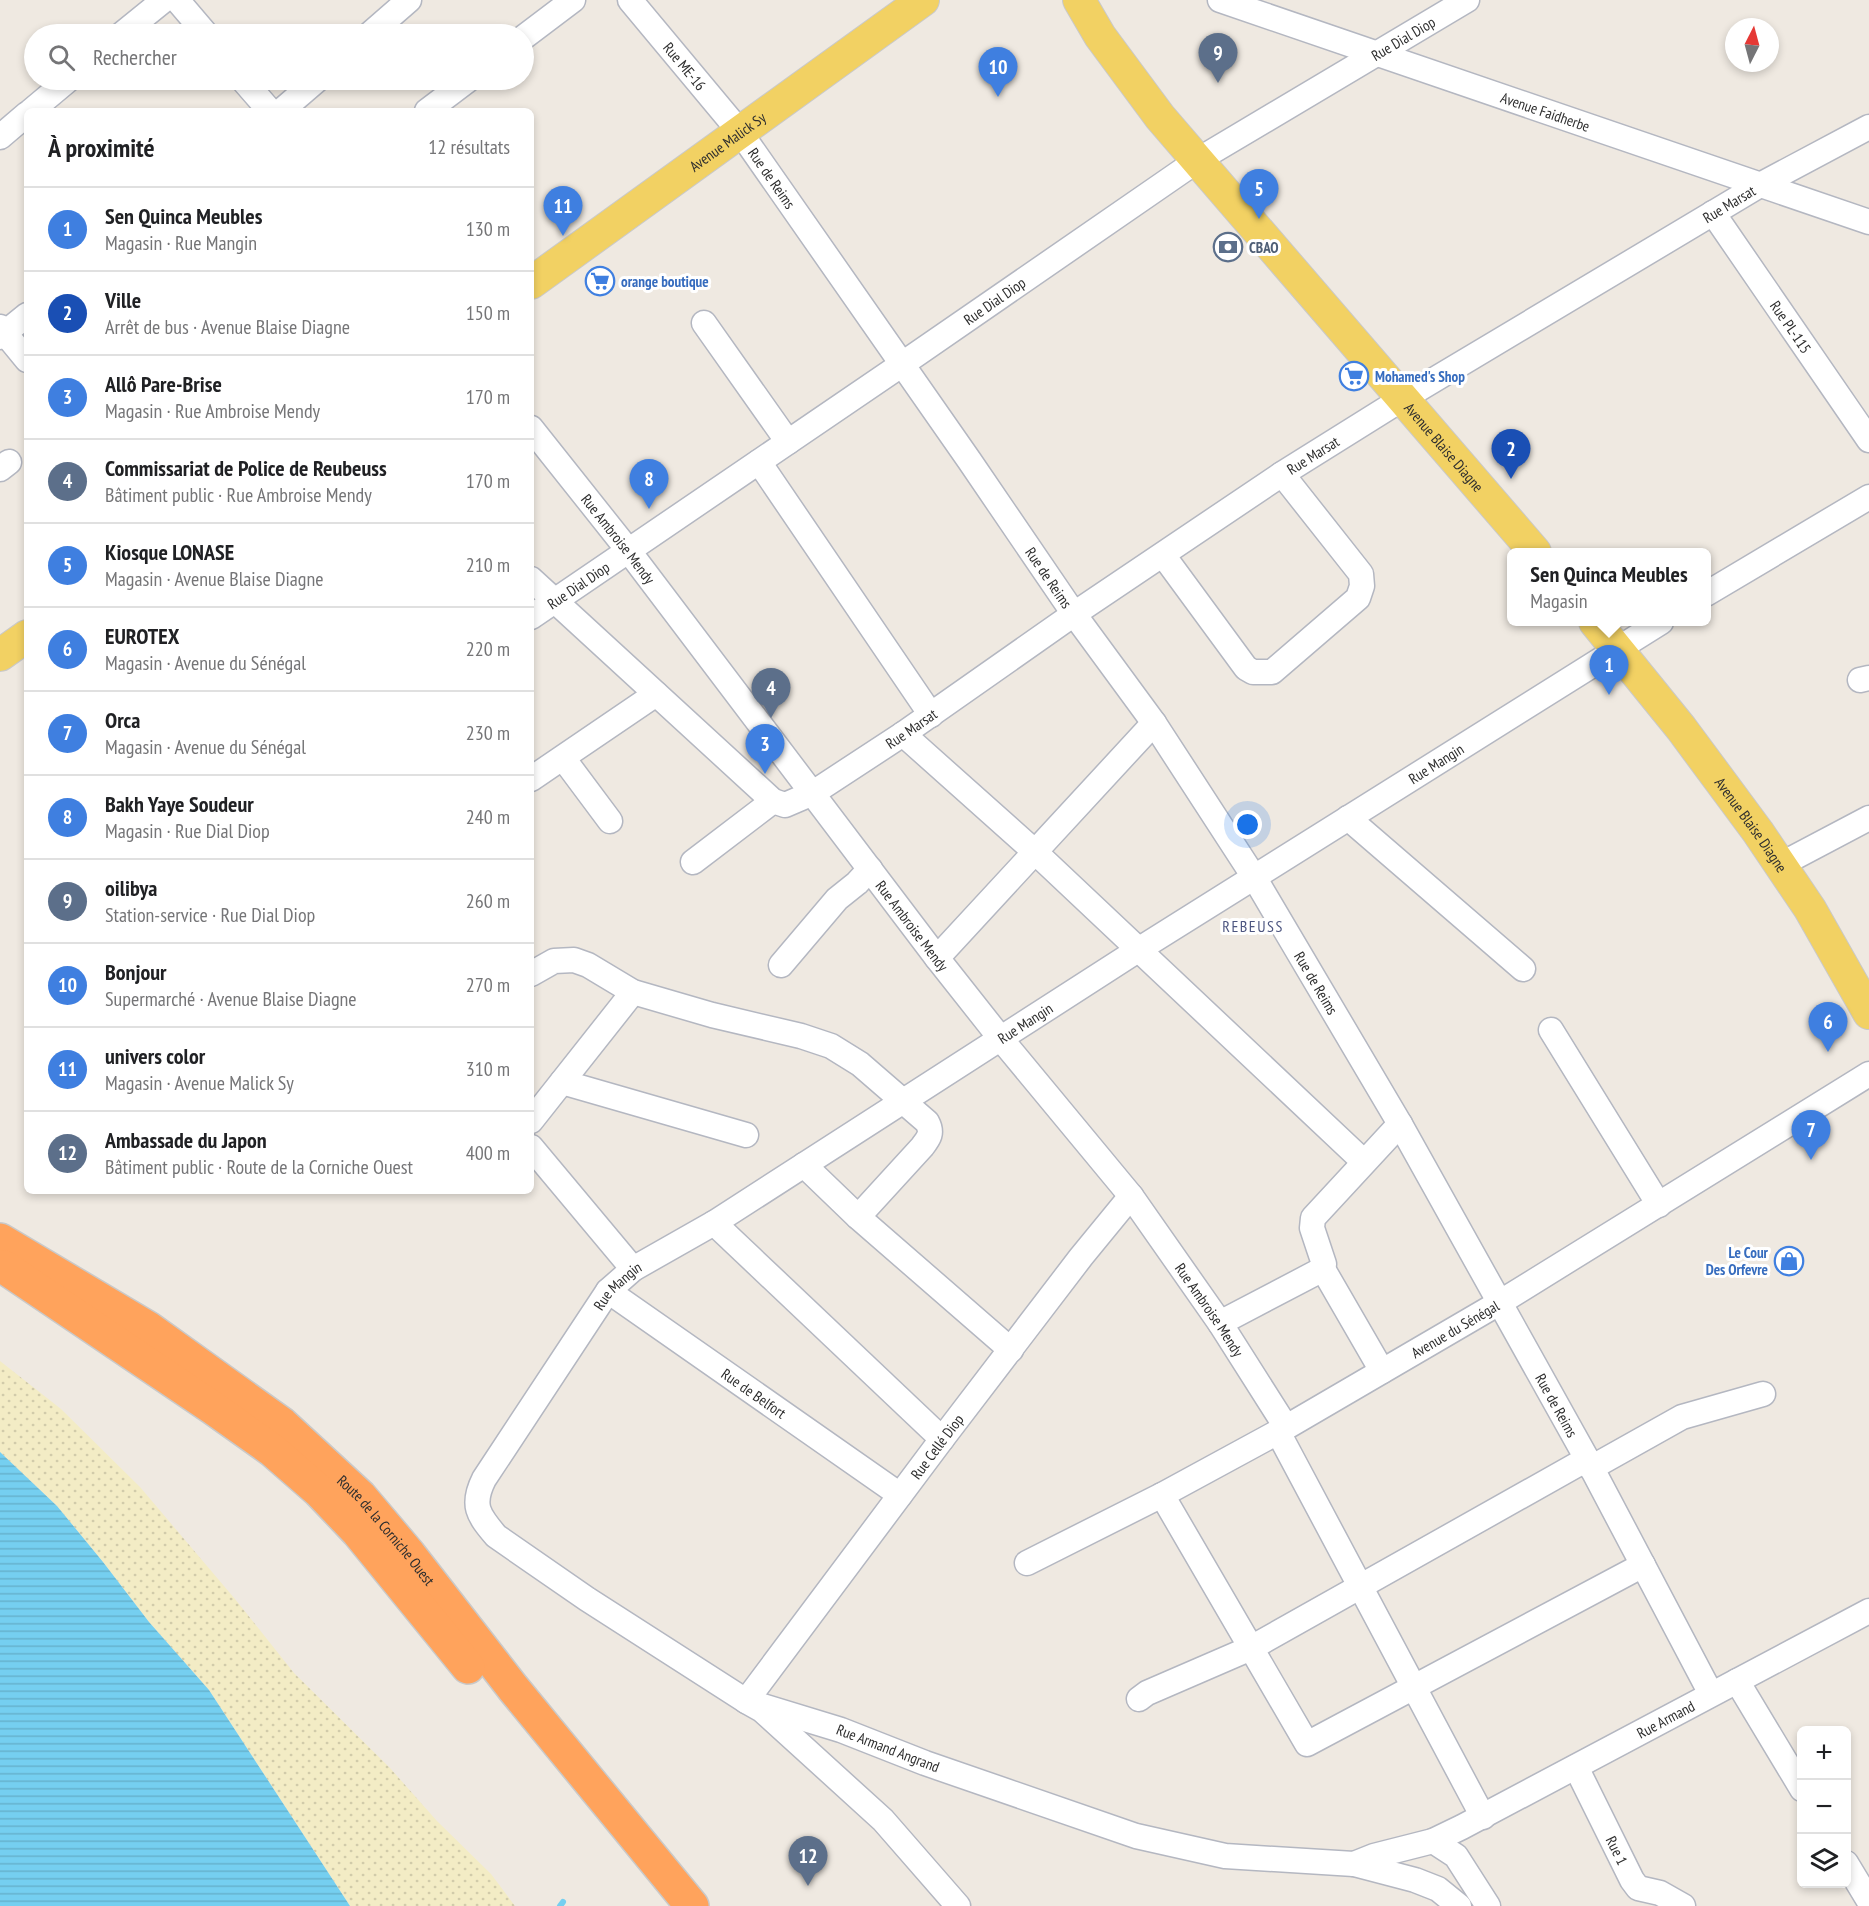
<!DOCTYPE html>
<html lang="fr">
<head>
<meta charset="utf-8">
<style>
	:root { --surface:#fff; --page:#f6f6f6; --text:#202124; --muted:#757577; --line:#e0e0e0; --accent:#7c3aed }
	body { margin:0; font-family:"PT Sans Narrow",sans-serif; background:var(--page); color:var(--text) }
	.controls { position:absolute; right:18px; bottom:18px; display:grid; overflow:hidden; border-radius:9px; box-shadow:0 3px 9px #0003 }
	.controls button { width:54px; height:54px; display:grid; place-items:center; padding:0; border:0; border-bottom:2px solid var(--line); background:var(--surface); color:var(--text); font:30px sans-serif }
	.compass { position:absolute; left:1725px; top:18px; width:54px; height:54px; border-radius:50%; background:var(--surface); box-shadow:0 3px 9px #0003; rotate:6deg }
	.you { position:absolute; left:1248px; top:825px; width:21px; height:21px; margin:-15px; border:4px solid #fff; border-radius:50%; background:#1a73e8; box-shadow:0 0 0 9px #1a73e833 }
	.badge { display:grid; place-items:center; width:39px; height:39px; border-radius:50%; background:var(--accent); color:#fff; font-size:20px; font-weight:700 }
	.pin { position:absolute; translate:-50% -50px; filter:drop-shadow(0 2px 3px #0008) }
	.pin::after { content:''; position:absolute; top:32px; width:21px; height:18px; background:inherit; clip-path:polygon(0 0,100% 0,50% 100%) }
	.popup { position:absolute; left:1507px; top:548px; width:204px; height:78px; box-sizing:border-box; display:grid; place-content:center; border-radius:9px; background:var(--surface); filter:drop-shadow(0 2px 4px #0005); font-size:20px; white-space:nowrap; color:var(--muted) }
	.popup b { font-size:22px; color:var(--text) }
	.popup::after { content:''; position:absolute; left:50%; top:100%; margin-left:-12px; border:12px solid transparent; border-top-color:var(--surface) }
	.list { margin:0; padding:0; list-style:none }
	h2 { display:flex; justify-content:space-between; align-items:center; height:78px; margin:0; padding:0 24px; font-size:26px }
	h2 small { font-size:20px; font-weight:400; color:var(--muted) }
	.list li { display:grid; grid-template-columns:39px 1fr auto; gap:18px; align-items:center; box-sizing:border-box; height:84px; padding:0 24px; border-top:2px solid var(--line) }
	.list b { display:block; font-size:22px; white-space:nowrap }
	.list p { margin:0; font-size:20px; white-space:nowrap; color:var(--muted) }
	.list em { font-size:20px; font-style:normal; color:var(--muted) }
	.icon { flex:none; width:33px; height:33px; fill:none; stroke:currentColor; stroke-width:2; stroke-linecap:round; stroke-linejoin:round }
	.map { position:relative; flex:none; width:1869px; height:1906px; overflow:hidden }
	.search { position:absolute; background:var(--surface); box-shadow:0 3px 9px #0003; left:24px; top:24px; width:510px; height:66px; display:flex; align-items:center; gap:15px; box-sizing:border-box; padding:0 21px; border-radius:33px; color:var(--muted); font-size:22px }
	.panel { position:absolute; background:var(--surface); box-shadow:0 3px 9px #0003; left:24px; top:108px; width:510px; height:1086px; border-radius:9px }
	.map>svg:first-child { display:block }
	.sand { fill:url(#sand-dots) }
	.water { fill:url(#water-rules) }
	.lines { fill:none; stroke-linecap:round; stroke-linejoin:round }
	.stream { stroke:#75cff0; stroke-width:6 }
	.minor-casing { stroke:#b4b7c1; stroke-width:27 }
	.major-casing { stroke:#c9c9c9; stroke-width:34 }
	.highway-casing { stroke:#c9c9c9; stroke-width:36 }
	.minor { stroke:#fff; stroke-width:24 }
	.major { stroke:#f2d163; stroke-width:32 }
	.highway { stroke:#ffa35c; stroke-width:33 }
	.labels { text-anchor:middle; dominant-baseline:central; stroke-width:6; stroke-linejoin:round; paint-order:stroke }
	.street-label { font-size:15px; fill:#2e2e2e; stroke:#fff }
	.service-label { font-size:15px; font-weight:bold; fill:#4e5e75; stroke:#fff; text-anchor:start }
	.shop-label { font-size:15px; font-weight:bold; fill:#366cbe; stroke:#fff; text-anchor:start }
	.neighbourhood-label { font-size:16px; letter-spacing:1.5px; fill:#4d5680; stroke:#fff }
</style>
</head>
<body>
<div class="map">
<svg width="1869" height="1906" viewBox="0 0 1869 1906">
	<defs>
		<pattern id="sand-dots" width="8" height="8" patternUnits="userSpaceOnUse" patternTransform="scale(1.5)"><rect width="8" height="8" fill="#f3ecc5"/><path d="M2 2h.1M6 6h.1" fill="none" stroke="#d1cbaa" stroke-width="1.8" stroke-linecap="round"/></pattern>
		<pattern id="water-rules" width="6" height="5" patternUnits="userSpaceOnUse" patternTransform="scale(1.5)"><rect width="6" height="5" fill="#75cff0"/><path d="M0 2.5h6" fill="none" stroke="#66b2ce"/></pattern>
	</defs>
	<rect width="100%" height="100%" fill="#efe9e1"/>
	<!-- sand -->
	<path class="sand" d="M0 1361 61 1409 140 1487 235 1599 294 1673 390 1768 437 1821 491 1874 515 1906H350L209 1690 149 1622 103 1562 57 1506 0 1452Z"/>
	<!-- water -->
	<path class="water" d="M0 1452 57 1506 103 1562 149 1622 209 1690 350 1906H0Z"/>
	<g class="lines">
		<!-- stream -->
		<path class="stream" d="M560 1906 563 1902"/>
		<!-- minor casing -->
		<g class="minor-casing">
			<g id="minor">
				<path d="M177 0 206 34"/>
				<path id="s1" d="M630 0 740 132 969 460 1074 614 1154 723 1254 877 1400 1124 1587 1459 1711 1694"/>
				<path id="s2" d="M1220 0 1869 222"/>
				<path d="M122 34 164 0"/>
				<path d="M370 34 409 0"/>
				<path d="M524 37 573 0"/>
				<path d="M243 80 270 111"/>
				<path d="M31 111 68 80"/>
				<path d="M281 111 317 80"/>
				<path d="M427 111 468 80"/>
				<path d="M0 137 27 114"/>
				<path id="s3" d="M1713 213 1869 440"/>
				<path d="M704 323 788 442"/>
				<path d="M0 327 27 360"/>
				<path d="M0 337 27 315"/>
				<path id="s4" d="M531 428 628 550 937 958 1001 1039 1131 1196 1220 1323 1286 1427"/>
				<path d="M759 462 931 715"/>
				<path d="M0 469 9 462"/>
				<path d="M1163 555 1246 668 1253 672H1272L1358 598 1362 586 1361 574 1282 474"/>
				<path id="s5" d="M531 579 773 801 785 805 813 793 903 734 1074 614 1282 474 1402 399 1760 185 1869 127"/>
				<path d="M1706 594 1869 497"/>
				<path id="s6" d="M531 617 901 365 1198 160 1467 0"/>
				<path d="M1860 680 1869 678"/>
				<path d="M903 734 1034 851 1363 1161"/>
				<path d="M563 758 610 821"/>
				<path d="M531 779 656 694"/>
				<path d="M1348 818 1523 969"/>
				<path d="M693 862 773 801"/>
				<path d="M1780 865 1869 818"/>
				<path d="M937 958 1154 723"/>
				<path d="M781 965 837 899 857 883 870 869"/>
				<path d="M531 974 554 961 574 960 588 965 633 992 712 1015 801 1036 831 1046 860 1064 927 1122C933 1133 929 1138 922 1147L858 1217"/>
				<path d="M1551 1030 1659 1205"/>
				<path d="M562 1082 746 1135"/>
				<path d="M531 1121 633 992"/>
				<path d="M531 1147 633 1269"/>
				<path d="M804 1165 858 1217 1011 1350"/>
				<path d="M714 1223 942 1439"/>
				<path d="M1323 1269 1382 1371"/>
				<path id="s7" d="M608 1291 900 1495"/>
				<path d="M1220 1323 1323 1269 1324 1264 1312 1228 1313 1218 1400 1124"/>
				<path d="M1278 1432 1483 1817"/>
				<path d="M1591 1468 1682 1417 1763 1394"/>
				<path d="M1162 1495 1307 1744 1643 1565"/>
				<path id="s8" d="M1027 1563 1162 1495 1278 1432 1499 1303 1869 1074"/>
				<path d="M1737 1681 1802 1789"/>
				<path d="M1139 1699 1147 1693 1251 1648 1587 1459"/>
				<path id="s9" d="M1576 1767 1632 1880 1638 1888 1660 1893 1683 1906"/>
				<path d="M1433 1841 1456 1856 1488 1906"/>
				<path d="M1846 1863 1869 1901"/>
				<path id="s10" d="M1354 1864 1374 1856 1433 1841 1462 1827 1869 1611"/>
				<path id="s11" d="M958 1906 883 1820 762 1710 746 1701 942 1439 1081 1257 1131 1196"/>
				<path id="s12" d="M1459 1906 1438 1889 1415 1880 1354 1864 1225 1856 1136 1836 925 1763 841 1730 746 1701 587 1599 496 1536C478 1515 471 1505 484 1479L608 1291 633 1269 714 1223 1138 950 1661 622"/>
			</g>
		</g>
		<!-- major casing -->
		<g class="major-casing">
			<g id="major">
				<path id="s13" d="M1079 0 1100 36 1160 117 1535 552"/>
				<path id="s14" d="M531 283 923 0"/>
				<path id="s15" d="M1595 622 1681 728 1758 832 1810 909 1869 1013"/>
				<path d="M0 655 27 636"/>
			</g>
		</g>
		<!-- highway casing -->
		<g class="highway-casing">
			<g id="highway">
				<path id="s16" d="M0 1240 148 1328 282 1424 360 1496 409 1554 513 1688 692 1906"/>
				<path d="M4 1267 213 1408 272 1450 319 1491 358 1532 468 1667"/>
			</g>
		</g>
		<!-- minor -->
		<use href="#minor" class="minor"/>
		<!-- major -->
		<use href="#major" class="major"/>
		<!-- highway -->
		<use href="#highway" class="highway"/>
	</g>
	<!-- icons -->
	<defs>
		<g id="bank-ring" transform="scale(1.5)"><circle r="9.5" fill="#fff" stroke="#5c6f8a" stroke-width="1.5"/><path d="M-6-4H6V4H-6ZM0-2.3a2.3 2.3 0 1 0 0 4.6a2.3 2.3 0 1 0 0-4.6Z" fill="#5c6f8a"/></g>
		<g id="supermarket-ring" transform="scale(1.5)"><circle r="9.5" fill="#fff" stroke="#3f7fe0" stroke-width="1.5"/><path d="M-6-5.5h2.5l.6 2H6L4.5 2H-2.5L-4.4-4H-6ZM-1.5 3.2a1.3 1.3 0 1 0 .1 0ZM3 3.2a1.3 1.3 0 1 0 .1 0Z" fill="#3f7fe0"/></g>
		<g id="shop-ring" transform="scale(1.5)"><circle r="9.5" fill="#fff" stroke="#3f7fe0" stroke-width="1.5"/><path d="M-5-2.5h2.3a2.7 3.5 0 0 1 5.4 0H5L5.5 6h-11ZM-1.5-2.5h3a1.5 2.3 0 0 0-3 0Z" fill="#3f7fe0"/></g>
	</defs>
	<g fill-rule="evenodd">
		<use href="#bank-ring" x="1228" y="247"/>
		<use href="#supermarket-ring" x="600" y="281"/>
		<use href="#supermarket-ring" x="1354" y="376"/>
		<use href="#shop-ring" x="1789" y="1261"/>
	</g>
	<g class="labels">
		<!-- street labels -->
		<g class="street-label">
			<text stroke="none"><textPath href="#s6" startOffset="1047">Rue Dial Diop</textPath></text>
			<text stroke="none"><textPath href="#s1" startOffset="86">Rue ME-16</textPath></text>
			<text stroke="none"><textPath href="#s2" startOffset="344">Avenue Faidherbe</textPath></text>
			<text stroke="none"><textPath href="#s14" startOffset="242">Avenue Malick Sy</textPath></text>
			<text stroke="none"><textPath href="#s1" startOffset="228">Rue de Reims</textPath></text>
			<text stroke="none"><textPath href="#s5" startOffset="1461">Rue Marsat</textPath></text>
			<text stroke="none"><textPath href="#s6" startOffset="561">Rue Dial Diop</textPath></text>
			<text stroke="none"><textPath href="#s3" startOffset="138">Rue PL-115</textPath></text>
			<text stroke="none"><textPath href="#s13" startOffset="578">Avenue Blaise Diagne</textPath></text>
			<text stroke="none"><textPath href="#s5" startOffset="975">Rue Marsat</textPath></text>
			<text stroke="none"><textPath href="#s4" startOffset="141">Rue Ambroise Mendy</textPath></text>
			<text stroke="none"><textPath href="#s1" startOffset="714">Rue de Reims</textPath></text>
			<text stroke="none"><textPath href="#s6" startOffset="57">Rue Dial Diop</textPath></text>
			<text stroke="none"><textPath href="#s5" startOffset="489">Rue Marsat</textPath></text>
			<text stroke="none"><textPath href="#s12" startOffset="2319">Rue Mangin</textPath></text>
			<text stroke="none"><textPath href="#s15" startOffset="256">Avenue Blaise Diagne</textPath></text>
			<text stroke="none"><textPath href="#s4" startOffset="627">Rue Ambroise Mendy</textPath></text>
			<text stroke="none"><textPath href="#s1" startOffset="1200">Rue de Reims</textPath></text>
			<text stroke="none"><textPath href="#s12" startOffset="1833">Rue Mangin</textPath></text>
			<text stroke="none"><textPath href="#s12" startOffset="1347">Rue Mangin</textPath></text>
			<text stroke="none"><textPath href="#s4" startOffset="1113">Rue Ambroise Mendy</textPath></text>
			<text stroke="none"><textPath href="#s8" startOffset="488">Avenue du Sénégal</textPath></text>
			<text stroke="none"><textPath href="#s7" startOffset="178">Rue de Belfort</textPath></text>
			<text stroke="none"><textPath href="#s1" startOffset="1686">Rue de Reims</textPath></text>
			<text stroke="none"><textPath href="#s11" startOffset="614">Rue Cellé Diop</textPath></text>
			<text stroke="none"><textPath href="#s16" startOffset="486">Route de la Corniche Ouest</textPath></text>
			<text stroke="none"><textPath href="#s10" startOffset="345">Rue Armand</textPath></text>
			<text transform="translate(888 1748) rotate(21)">Rue Armand Angrand</text>
			<text stroke="none"><textPath href="#s9" startOffset="93">Rue 1</textPath></text>
		</g>
		<!-- service labels -->
		<g class="service-label">
			<text x="1249" y="247">CBAO</text>
		</g>
		<!-- shop labels -->
		<g class="shop-label">
			<text x="621" y="281">orange boutique</text>
			<text x="1375" y="376">Mohamed's Shop</text>
			<text x="1768" y="1252" text-anchor="end">Le Cour<tspan x="1768" dy="17">Des Orfevre</tspan></text>
		</g>
		<!-- neighbourhood labels -->
		<g class="neighbourhood-label">
			<text x="1253" y="926">REBEUSS</text>
		</g>
	</g>
</svg>
<div class="controls">
<button>+</button>
<button>−</button>
<button><svg class="icon" aria-label="layers" viewBox="0 0 24 24"><path d="M12 4l9 5-9 5-9-5zM3 14l9 5 9-5"/></svg></button>
</div>
<svg class="compass" viewBox="-18 -18 36 36"><path d="M0-13l5 13h-10z" fill="#e53935"/><path d="M0 13l5-13h-10z" fill="#757577"/></svg>
<div class="you"></div>
<div class="pin badge" style="left:1609px;top:695px;background:#3f7fe0">1</div>
<div class="popup"><b>Sen Quinca Meubles</b>Magasin</div>
<div class="pin badge" style="left:1511px;top:479px;background:#1a4fb4">2</div>
<div class="pin badge" style="left:765px;top:774px;background:#3f7fe0">3</div>
<div class="pin badge" style="left:771px;top:718px;background:#5c6f8a">4</div>
<div class="pin badge" style="left:1259px;top:219px;background:#3f7fe0">5</div>
<div class="pin badge" style="left:1828px;top:1052px;background:#3f7fe0">6</div>
<div class="pin badge" style="left:1811px;top:1160px;background:#3f7fe0">7</div>
<div class="pin badge" style="left:649px;top:509px;background:#3f7fe0">8</div>
<div class="pin badge" style="left:1218px;top:83px;background:#5c6f8a">9</div>
<div class="pin badge" style="left:998px;top:97px;background:#3f7fe0">10</div>
<div class="pin badge" style="left:563px;top:236px;background:#3f7fe0">11</div>
<div class="pin badge" style="left:808px;top:1886px;background:#5c6f8a">12</div>
<div class="search"><svg class="icon" aria-label="search" viewBox="0 0 24 24"><circle cx="10" cy="10" r="6"/><path d="M15 15l6 6"/></svg>Rechercher</div>
<section class="panel">
<h2>À proximité<small>12 résultats</small></h2>
<ul class="list">
<li><span class="badge" style="background:#3f7fe0">1</span><div><b>Sen Quinca Meubles</b><p>Magasin · Rue Mangin</p></div><em>130 m</em></li>
<li><span class="badge" style="background:#1a4fb4">2</span><div><b>Ville</b><p>Arrêt de bus · Avenue Blaise Diagne</p></div><em>150 m</em></li>
<li><span class="badge" style="background:#3f7fe0">3</span><div><b>Allô Pare-Brise</b><p>Magasin · Rue Ambroise Mendy</p></div><em>170 m</em></li>
<li><span class="badge" style="background:#5c6f8a">4</span><div><b>Commissariat de Police de Reubeuss</b><p>Bâtiment public · Rue Ambroise Mendy</p></div><em>170 m</em></li>
<li><span class="badge" style="background:#3f7fe0">5</span><div><b>Kiosque LONASE</b><p>Magasin · Avenue Blaise Diagne</p></div><em>210 m</em></li>
<li><span class="badge" style="background:#3f7fe0">6</span><div><b>EUROTEX</b><p>Magasin · Avenue du Sénégal</p></div><em>220 m</em></li>
<li><span class="badge" style="background:#3f7fe0">7</span><div><b>Orca</b><p>Magasin · Avenue du Sénégal</p></div><em>230 m</em></li>
<li><span class="badge" style="background:#3f7fe0">8</span><div><b>Bakh Yaye Soudeur</b><p>Magasin · Rue Dial Diop</p></div><em>240 m</em></li>
<li><span class="badge" style="background:#5c6f8a">9</span><div><b>oilibya</b><p>Station-service · Rue Dial Diop</p></div><em>260 m</em></li>
<li><span class="badge" style="background:#3f7fe0">10</span><div><b>Bonjour</b><p>Supermarché · Avenue Blaise Diagne</p></div><em>270 m</em></li>
<li><span class="badge" style="background:#3f7fe0">11</span><div><b>univers color</b><p>Magasin · Avenue Malick Sy</p></div><em>310 m</em></li>
<li><span class="badge" style="background:#5c6f8a">12</span><div><b>Ambassade du Japon</b><p>Bâtiment public · Route de la Corniche Ouest</p></div><em>400 m</em></li>
</ul>
</section>
</div>
</body>
</html>
